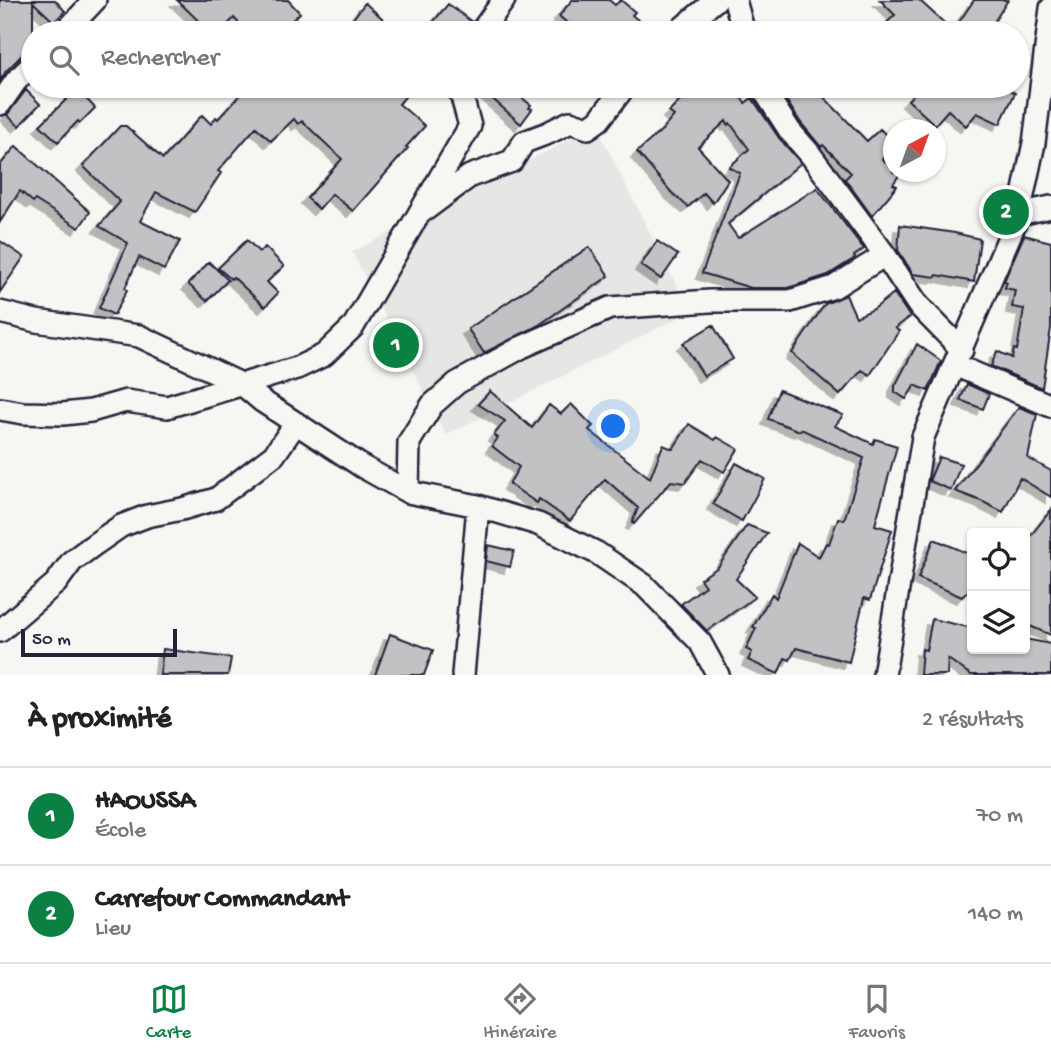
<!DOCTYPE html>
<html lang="fr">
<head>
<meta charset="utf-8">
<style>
	:root { --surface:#fff; --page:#f2f2f2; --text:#222; --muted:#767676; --line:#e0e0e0; --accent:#0b8043 }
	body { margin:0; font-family:"Gochi Hand",sans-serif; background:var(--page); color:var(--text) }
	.controls { position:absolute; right:21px; bottom:21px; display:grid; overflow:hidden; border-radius:7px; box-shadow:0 2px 5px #0004 }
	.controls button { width:63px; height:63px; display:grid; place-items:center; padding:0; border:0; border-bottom:2px solid var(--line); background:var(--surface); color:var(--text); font:35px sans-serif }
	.compass { position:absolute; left:883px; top:119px; width:63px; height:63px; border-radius:50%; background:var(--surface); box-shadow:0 2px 5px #0004; rotate:41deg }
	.scale { position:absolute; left:21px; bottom:18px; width:156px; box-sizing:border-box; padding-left:7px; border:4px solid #22223b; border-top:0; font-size:19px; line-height:24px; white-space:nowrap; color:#22223b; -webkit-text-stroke:5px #f6f6f2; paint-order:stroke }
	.you { position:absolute; left:614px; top:427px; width:24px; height:24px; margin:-18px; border:5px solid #fff; border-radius:50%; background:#1a73e8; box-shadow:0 0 0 10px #1a73e833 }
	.badge { display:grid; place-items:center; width:46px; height:46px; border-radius:50%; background:var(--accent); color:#fff; font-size:23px; font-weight:700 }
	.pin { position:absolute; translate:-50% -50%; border:4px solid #fff; box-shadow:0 2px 7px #0006 }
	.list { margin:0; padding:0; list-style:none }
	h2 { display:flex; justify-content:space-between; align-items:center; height:91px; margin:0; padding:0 28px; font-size:30px }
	h2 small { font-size:23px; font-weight:400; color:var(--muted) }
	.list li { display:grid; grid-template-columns:46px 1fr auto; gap:21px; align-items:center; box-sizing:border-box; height:98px; padding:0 28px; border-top:2px solid var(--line) }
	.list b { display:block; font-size:26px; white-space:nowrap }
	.list p { margin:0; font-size:23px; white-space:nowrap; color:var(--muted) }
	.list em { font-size:23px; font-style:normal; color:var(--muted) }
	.icon { flex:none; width:38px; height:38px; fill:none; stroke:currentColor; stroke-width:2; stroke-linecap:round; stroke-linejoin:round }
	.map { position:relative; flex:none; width:1051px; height:675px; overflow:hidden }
	.search { position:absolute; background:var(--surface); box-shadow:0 2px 5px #0004; left:21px; right:21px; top:21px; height:77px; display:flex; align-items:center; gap:18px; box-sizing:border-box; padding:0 24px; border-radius:38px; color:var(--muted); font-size:26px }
	.sheet { height:287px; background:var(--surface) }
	nav { display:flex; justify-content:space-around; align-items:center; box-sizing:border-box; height:98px; border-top:2px solid var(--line); background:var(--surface); font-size:19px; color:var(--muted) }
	nav a { display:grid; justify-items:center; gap:4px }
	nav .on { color:var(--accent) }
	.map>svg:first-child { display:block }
	.built { fill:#e6e6e4 }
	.building { fill:#c2c2c4; stroke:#22223b; stroke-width:2; filter:url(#shadow) }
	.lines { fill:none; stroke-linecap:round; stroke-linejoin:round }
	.minor-casing { stroke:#22223b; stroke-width:26 }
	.minor { stroke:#f6f6f2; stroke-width:21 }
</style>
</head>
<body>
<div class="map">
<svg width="1051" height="675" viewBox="0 0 1051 675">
	<defs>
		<filter id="shadow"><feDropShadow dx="-6" dy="6" stdDeviation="0" flood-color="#0004"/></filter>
	</defs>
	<rect width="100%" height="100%" fill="#f6f6f2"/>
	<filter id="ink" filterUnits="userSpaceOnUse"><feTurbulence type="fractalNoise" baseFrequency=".0143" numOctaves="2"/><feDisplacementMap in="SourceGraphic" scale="14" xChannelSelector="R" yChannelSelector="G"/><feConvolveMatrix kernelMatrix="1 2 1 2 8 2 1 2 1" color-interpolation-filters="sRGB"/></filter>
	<g filter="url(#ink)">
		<!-- built -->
		<path class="built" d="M596 126 690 312 446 435 352 252Z"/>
		<!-- building -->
		<path class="building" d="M0 0H55L65 11 54 22 33 2V44L6 71 0 81Z
			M177 0H288L300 13 278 33H248L234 18 220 33H211Z
			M572 0H609L615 5 621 0 635 12 632 15 653 33H579L559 16Z
			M880 0H919L953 31 974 0H1008L987 33H876L895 15Z
			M365 3 399 33H342Z
			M448 4 472 22 467 33H424Z
			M248 86H414L399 104 425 126 406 147 408 148 353 211 332 194 319 209 307 198 342 159 302 121 298 124 294 119 271 141 256 127 218 171 221 173 195 212 156 192 140 221 180 241 164 270 139 257 125 288 127 290 114 315 99 308 128 243 99 226 120 202 83 166 120 126H126L163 159 202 115 211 124 216 117 218 119Z
			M478 86H524L517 94 531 105 529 108 532 109 521 124Z
			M695 86H733L745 103 752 98 779 138 801 163 728 224 738 238 817 188 864 249 854 256 855 258 828 275 788 288H751L702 273 740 173 729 167 749 149 730 123 728 125 726 121 698 147 728 180 713 203 704 193 688 207 671 192 637 152 663 129 674 116 669 112Z
			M777 86H813L867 141 880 129 893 142V147L882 159 893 168V172L900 174 893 184 897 186 872 216 845 179 851 173 823 145 821 147 801 123Z
			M921 86H1004L1015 93 1000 124 977 113 966 126 948 110 935 125 908 100Z
			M77 89 95 108 80 123 78 121 58 142 40 125Z
			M26 90 40 104 19 126 7 115Z
			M16 146 90 212 79 228 35 200 33 202 20 191 0 222V165Z
			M900 225 955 233 980 239 974 282 937 275 936 277 913 274 898 250Z
			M1024 235 1051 242V328L1042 388 991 366 997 351 1012 358 1014 349 1017 350 1024 309 1012 307 1015 290 1005 288 1007 282 1004 281Z
			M247 240 259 252 265 247 284 266 267 282 278 293 265 307 233 277 231 279 218 268Z
			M0 241 24 257 0 292Z
			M657 241 678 255 661 279 641 265Z
			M589 247 609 276 539 325 484 353 468 329Z
			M209 262 228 280 207 301 188 284Z
			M894 293 910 317 895 328 899 331 870 375 862 370 840 395 792 353 825 304 846 295 856 317 874 309Z
			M713 325 733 359 704 376 683 343Z
			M917 344 941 361 928 391 915 385 906 399 895 392V386Z
			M967 384 989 394 983 409 960 400Z
			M779 390 843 415 835 426 873 444 875 439 897 446 875 525 892 530 870 600 864 598 849 662 796 648 790 660 785 658 778 674 748 660 752 652 746 649 756 628 753 627 772 594 776 598 798 543 819 557 826 543 829 544 838 518 844 520 864 458 801 429 800 431 768 419Z
			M490 391 532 428 549 405 561 414 571 404 593 426 589 430 650 478 663 445 673 449 689 424 715 440 717 437 738 449 724 472 702 459 685 483 671 481 634 524 632 523 638 508 605 479 570 521 539 499 537 503 509 484 519 467 492 446 498 438 494 435 505 421 478 404Z
			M1019 407 1037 414 1028 458 1051 471V497L1020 478 1003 512 981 501 955 491Z
			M939 457 961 464 951 490 929 481Z
			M736 463 765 479 742 521 713 504Z
			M1051 510V635L1025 624V543Z
			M747 525 767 533 736 579 755 597 707 631 681 604 705 586 700 579 718 567Z
			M934 539 972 555V587L962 597 918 578Z
			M488 545 514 551 510 567 486 561Z
			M932 619 972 628V649H1025V639L1051 644V675H971L948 659 947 675H920L922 649 926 650Z
			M390 634 433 650 424 675H375Z
			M163 649 231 658 228 675H160Z"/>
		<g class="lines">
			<!-- minor casing -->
			<g class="minor-casing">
				<path id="minor" d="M735 0 744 33
					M64 33 95 0
					M480 33 504 0
					M676 33 716 0
					M761 86 790 131 810 154 885 255 918 305 962 350
					M0 104 16 81 33 64
					M426 209 470 176 512 161 524 142 548 133 570 122 588 128 599 120 625 86
					M1019 214 1051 207
					M0 312 36 321 139 336 243 385 262 401 363 467 408 492 478 506 538 524 597 553 644 585 700 642 718 675
					M955 365 1051 406
					M0 409 23 413 63 414 91 411 126 401 167 407 297 368 324 355 353 327 470 126 459 86
					M408 492 409 442 432 405 457 383 522 347 610 308 710 301H790L834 287 885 255
					M0 631 56 583 72 561 95 544 121 526 147 516 182 509 216 499 274 455 296 423
					M463 675 478 506
					M884 675 923 437 1019 214 1034 143 1051 8"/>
			</g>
			<!-- minor -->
			<use href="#minor" class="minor"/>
		</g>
	</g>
</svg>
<div class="controls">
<button><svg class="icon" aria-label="locate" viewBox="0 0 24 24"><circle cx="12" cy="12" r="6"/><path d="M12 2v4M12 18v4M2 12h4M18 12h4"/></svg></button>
<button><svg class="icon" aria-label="layers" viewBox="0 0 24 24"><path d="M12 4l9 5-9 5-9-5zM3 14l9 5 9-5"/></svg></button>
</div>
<svg class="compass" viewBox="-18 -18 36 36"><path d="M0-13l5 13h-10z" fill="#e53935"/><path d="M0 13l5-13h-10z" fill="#767676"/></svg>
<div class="scale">50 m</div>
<div class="you"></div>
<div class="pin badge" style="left:396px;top:345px">1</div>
<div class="pin badge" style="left:1006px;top:212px">2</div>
<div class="search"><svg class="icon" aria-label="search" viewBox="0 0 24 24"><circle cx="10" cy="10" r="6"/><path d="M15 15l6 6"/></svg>Rechercher</div>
</div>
<section class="sheet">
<h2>À proximité<small>2 résultats</small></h2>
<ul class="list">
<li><span class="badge">1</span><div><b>HAOUSSA</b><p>École</p></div><em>70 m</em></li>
<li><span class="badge">2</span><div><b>Carrefour Commandant</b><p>Lieu</p></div><em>140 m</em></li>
</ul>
</section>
<nav>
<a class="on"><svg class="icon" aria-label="map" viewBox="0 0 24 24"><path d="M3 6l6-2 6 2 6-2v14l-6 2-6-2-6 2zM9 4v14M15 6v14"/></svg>Carte</a>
<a><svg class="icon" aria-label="directions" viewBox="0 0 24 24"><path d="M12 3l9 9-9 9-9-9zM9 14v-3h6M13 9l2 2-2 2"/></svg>Itinéraire</a>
<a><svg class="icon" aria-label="saved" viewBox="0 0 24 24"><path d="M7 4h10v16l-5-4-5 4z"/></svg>Favoris</a>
</nav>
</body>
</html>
